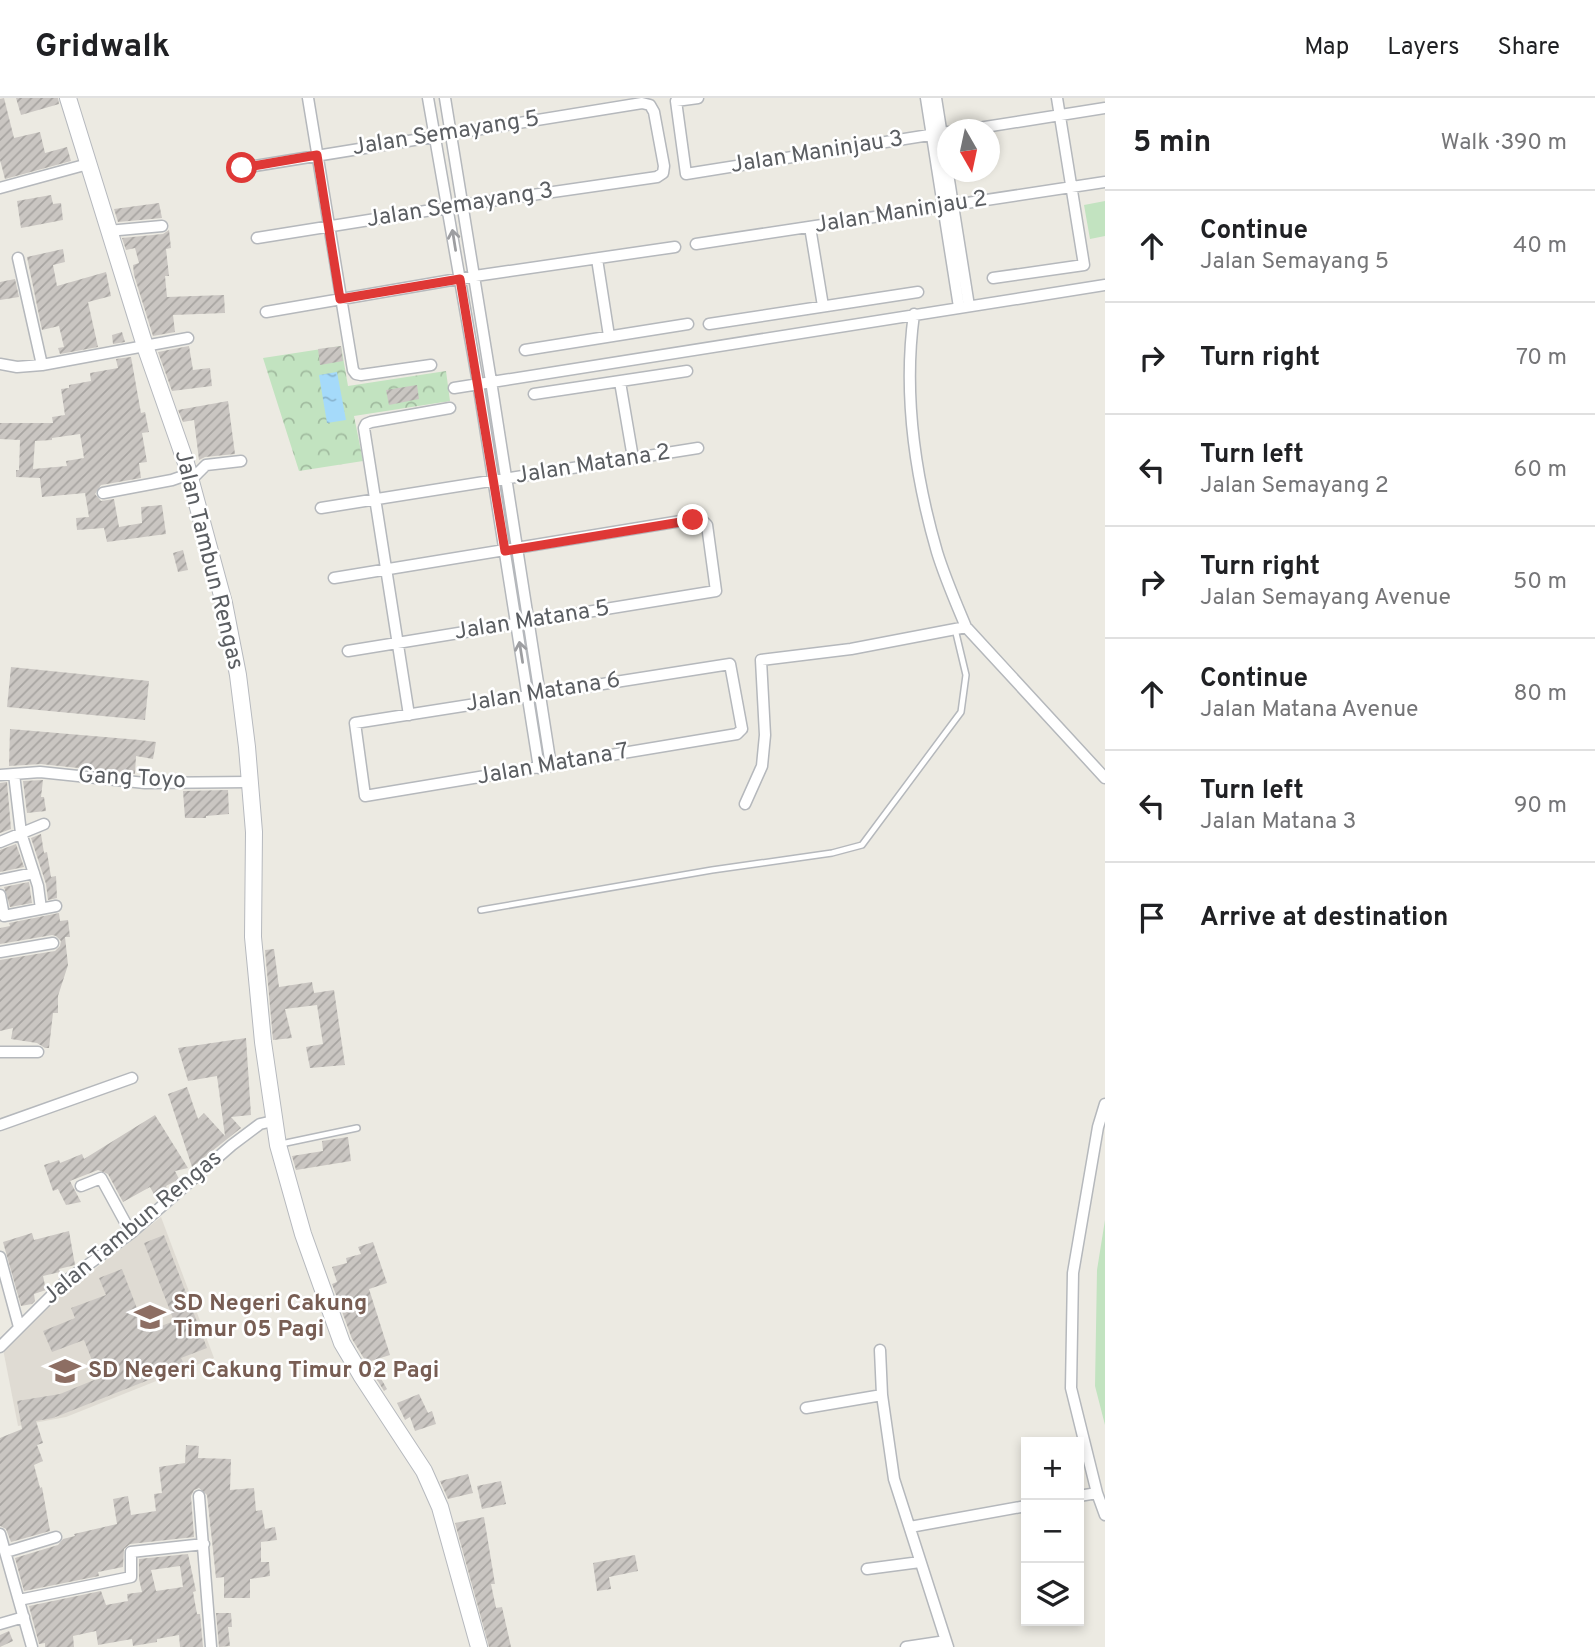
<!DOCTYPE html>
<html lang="en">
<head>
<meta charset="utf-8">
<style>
	:root { --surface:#fff; --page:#f6f6f6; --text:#202124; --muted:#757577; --line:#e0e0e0 }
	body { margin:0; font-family:Overpass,sans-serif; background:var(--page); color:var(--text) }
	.controls { position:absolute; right:21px; bottom:21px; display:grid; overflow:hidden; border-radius:0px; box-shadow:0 4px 10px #0003 }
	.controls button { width:63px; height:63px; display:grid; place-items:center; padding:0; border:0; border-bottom:2px solid var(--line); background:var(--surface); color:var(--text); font:35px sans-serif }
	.compass { position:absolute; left:937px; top:21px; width:63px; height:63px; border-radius:50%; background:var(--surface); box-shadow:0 4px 10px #0003; rotate:171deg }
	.stop { position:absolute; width:21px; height:21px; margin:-16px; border:5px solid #df3836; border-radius:50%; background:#fff }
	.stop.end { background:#df3836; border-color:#fff; box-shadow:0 2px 7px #0008 }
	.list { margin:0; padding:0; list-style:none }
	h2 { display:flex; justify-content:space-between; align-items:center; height:91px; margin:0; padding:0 28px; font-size:30px }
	h2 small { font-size:23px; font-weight:400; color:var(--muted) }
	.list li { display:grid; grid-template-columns:46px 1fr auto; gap:21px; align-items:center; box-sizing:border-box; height:112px; padding:0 28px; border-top:2px solid var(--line) }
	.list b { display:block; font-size:26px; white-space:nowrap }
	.list p { margin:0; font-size:23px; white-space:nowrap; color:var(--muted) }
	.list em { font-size:23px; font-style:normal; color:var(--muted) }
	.icon { flex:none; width:38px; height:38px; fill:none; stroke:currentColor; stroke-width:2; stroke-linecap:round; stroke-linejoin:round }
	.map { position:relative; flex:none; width:1105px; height:1549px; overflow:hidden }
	header { display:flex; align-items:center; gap:42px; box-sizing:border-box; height:98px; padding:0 35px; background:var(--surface); border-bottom:2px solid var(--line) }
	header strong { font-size:33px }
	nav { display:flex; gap:38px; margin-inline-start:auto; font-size:24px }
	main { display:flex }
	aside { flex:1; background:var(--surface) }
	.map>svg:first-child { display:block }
	.education { fill:#dfdbd3 }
	.green { fill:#c2e3c0 }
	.park { fill:url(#park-crowns) }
	.water { fill:url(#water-ripples) }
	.building { fill:url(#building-hatch); fill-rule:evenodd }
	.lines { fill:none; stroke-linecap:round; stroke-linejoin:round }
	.lane-casing { stroke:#b5b8bc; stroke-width:8 }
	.street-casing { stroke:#b5b8bc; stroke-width:13 }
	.secondary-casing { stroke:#b6b9be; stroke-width:18 }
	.lane { stroke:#fff; stroke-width:5 }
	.street { stroke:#fff; stroke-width:10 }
	.secondary { stroke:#fff; stroke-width:16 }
	.oneway { stroke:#9d9ea1 }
	.route { stroke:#df3836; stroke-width:9 }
	.labels { text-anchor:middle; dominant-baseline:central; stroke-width:5; stroke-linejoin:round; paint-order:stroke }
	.street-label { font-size:23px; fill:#5b5e62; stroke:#fff }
	.education-label { font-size:23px; font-weight:bold; fill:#785e54; stroke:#fff; text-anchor:start }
</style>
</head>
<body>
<header>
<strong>Gridwalk</strong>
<nav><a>Map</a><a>Layers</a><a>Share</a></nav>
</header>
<main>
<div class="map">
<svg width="1105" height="1549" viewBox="0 0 1105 1549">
	<defs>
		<pattern id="park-crowns" width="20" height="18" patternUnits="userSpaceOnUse" patternTransform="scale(1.75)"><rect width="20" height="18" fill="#c2e3c0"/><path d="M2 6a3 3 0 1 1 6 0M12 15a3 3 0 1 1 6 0" fill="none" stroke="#a1bb9f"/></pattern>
		<pattern id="water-ripples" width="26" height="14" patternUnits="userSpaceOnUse" patternTransform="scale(1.75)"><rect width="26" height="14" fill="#a5dafa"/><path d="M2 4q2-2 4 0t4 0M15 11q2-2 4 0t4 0" fill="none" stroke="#89b4ce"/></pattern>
		<pattern id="building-hatch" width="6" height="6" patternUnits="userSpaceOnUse" patternTransform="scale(1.75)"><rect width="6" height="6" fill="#cac6c2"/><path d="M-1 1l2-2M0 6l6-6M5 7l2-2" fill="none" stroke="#a7a4a1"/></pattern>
	</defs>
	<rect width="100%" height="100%" fill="#eceae2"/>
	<!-- education -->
	<path class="education" d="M161 1119 214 1260 66 1319 18 1328 3 1251 29 1223Z"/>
	<!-- green -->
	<path class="green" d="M1105 103V138L1090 141 1084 107Z
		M1105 1122V1327L1095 1288 1097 1172Z"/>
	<!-- park -->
	<path class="park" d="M341 248 348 288 446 273 450 303 354 318 363 363 299 373 263 260Z"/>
	<!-- water -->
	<path class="water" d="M337 274 346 322 327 325 319 277Z"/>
	<!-- building -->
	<path class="building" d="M4 0 14 40 40 34 45 55 67 49 71 63 5 81 0 62V1Z
		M16 0H58L59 6 21 17Z
		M51 97 53 106 61 105 63 122 21 130 17 103Z
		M159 105 162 120 118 124 114 111Z
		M169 132 171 150 166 151 169 178H165L167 199 224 197 225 215 173 217 175 234 153 238 134 177 133 167 139 165 135 150 126 152 122 140 163 136Z
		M63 151 65 164 53 167 57 188 106 174 111 198 88 204 98 249 60 256 58 250 64 249 59 228 42 232 27 159Z
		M15 181 19 199 0 202V184Z
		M122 234 125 244 113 246 112 237Z
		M189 248 193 272 210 270 212 288 172 293 158 254Z
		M341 248 343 263 320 267 318 251Z
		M131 259 141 315 145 314 149 334 142 335 147 364 139 365 141 380 101 387 95 396 101 403 114 401 119 429 142 425 141 409 162 407 166 436 107 444 104 430 77 432 76 420 89 419 85 395 42 399 40 380 16 379V372H19L20 342 0 341V325H53L52 319 65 317 61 291 69 290V287L91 283 90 275 118 270 116 261ZM80 336 84 360 66 363 67 368 33 371 35 343 52 342V340Z
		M417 287 419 301 389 307 386 292Z
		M228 303 235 356 205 359 199 362 194 322 183 324 178 312Z
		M183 452 188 472 178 474 173 455Z
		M11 569 149 583 145 622 7 609Z
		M10 631 140 642 156 644 153 661 136 658 135 676 41 666 9 668Z
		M43 682 41 699H44L46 713 27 715 23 683Z
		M7 684 11 731 0 735V685Z
		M228 692 229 716 206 718V720H185L183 693Z
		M41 736 44 755 47 754 51 779 56 778 57 800 48 802 46 786 31 740Z
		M16 746 24 769 0 774V752Z
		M29 784 32 805 10 809 4 789Z
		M59 815 60 823 68 822 70 839H65L68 867 58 898V915H53L49 950H45L37 945 11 941 13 930 0 933V862L55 853 60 848 61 843 56 838 52 837 0 846V830L10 828 9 825Z
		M274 851 279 889 312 884 314 895 334 892 345 967 310 970 306 949 323 946 317 907 285 911 292 940 273 942 265 852Z
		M246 940 251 1017 231 1019 241 1030 192 1069 168 996 187 989 198 1021 204 1015 225 1038 217 978 188 983 178 950Z
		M155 1017 188 1070 175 1073 179 1081 166 1088 168 1092 162 1097 156 1100 150 1089 123 1104 108 1076 98 1072 70 1083 81 1104 66 1107 58 1091 53 1093 44 1067 59 1062 60 1065 82 1056 84 1061Z
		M348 1039 351 1063 296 1072 292 1058 323 1053 322 1043Z
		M69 1133 75 1167 59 1171 60 1174 43 1178 46 1192 34 1196 35 1203 32 1206 21 1208 3 1144 32 1135 34 1142Z
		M164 1137 207 1250 181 1260 184 1266 151 1279V1281L53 1320 36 1323 43 1345 37 1347 43 1363 34 1367 40 1390 42 1389 50 1433 11 1444 6 1431 0 1428V1340L22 1331 17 1303 60 1296 99 1280 84 1242 52 1254 43 1233 75 1220 71 1210 106 1197 99 1180 122 1171 146 1234 174 1223 144 1145Z
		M373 1144 387 1185 369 1191 390 1257 371 1263 387 1291 384 1293 352 1241 332 1186 337 1184 332 1169 347 1165 346 1160 361 1156 358 1149Z
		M419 1296 428 1315 432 1313 436 1326 415 1333 410 1319 405 1322 397 1305Z
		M186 1347 199 1348 198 1360 231 1361 230 1392 254 1390 256 1413 262 1412 265 1431 275 1429 277 1442 261 1444V1464H269L270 1478 250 1481V1500H224V1479L216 1480 207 1397 199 1390 194 1392 191 1398 194 1439 130 1446 124 1451 123 1469 98 1474 99 1478 24 1493 15 1460 58 1447 63 1441 75 1438 74 1436 117 1426 113 1401 128 1398 131 1417 156 1413 154 1396 162 1395 159 1369 185 1365Z
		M468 1376 473 1395 448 1401 440 1383Z
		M501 1383 506 1406 482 1411 477 1388Z
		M484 1419 495 1486H491L496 1510 502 1509 511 1549H489L455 1425Z
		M188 1456 196 1493 193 1494 197 1516H200L203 1549H180L179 1537 157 1541V1544L133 1548 132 1541 98 1547 96 1533 73 1538 74 1549H45V1545L39 1546 29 1508 101 1493 106 1507 128 1503 127 1496 142 1494 139 1481V1461ZM180 1468 183 1489 156 1493 151 1472Z
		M635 1457 638 1473 609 1479 611 1491 597 1493 593 1465Z
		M216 1515H231L232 1529H228L230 1548 219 1549Z
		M9 1533 13 1543 0 1549V1537Z"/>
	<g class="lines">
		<!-- lane casing -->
		<g class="lane-casing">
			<path id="lane" d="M481 812 712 772 832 755 862 747 961 614 966 577 955 531
				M281 1046 357 1030"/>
		</g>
		<!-- street casing -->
		<g class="street-casing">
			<path id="street" d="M308 0 353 272 356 276 361 277 431 267
				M428 0 478 285 539 670
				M445 0 491 283 551 668
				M698 0 676 3 686 76 948 34
				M926 0 959 209
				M936 0 969 208
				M966 32 1105 10
				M242 70 642 5 650 7 654 14 664 68 663 75 657 79 463 107 257 140
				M0 90 88 66
				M810 129 823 208
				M108 133 162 128
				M696 146 1105 84
				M18 160 42 267
				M597 161 609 238
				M993 180 1084 167 1057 0
				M266 214 475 178 675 149
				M914 216C903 295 915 378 937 454 945 480 956 505 966 529
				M709 226 918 194
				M525 252 688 226
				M0 266 17 269 42 267 188 240
				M620 284 633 360
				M454 290 1105 187
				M534 296 687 273
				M191 382 206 367 241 363
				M103 395 172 382 189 376
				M321 410 698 350
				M334 480 693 421H701L707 427 716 493 348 553
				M730 566 742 631 737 636 365 698 355 625Z
				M409 617 364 330 366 326 371 324 450 310
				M14 676 21 735 38 788 41 811
				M0 677 40 674 145 685 250 684
				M745 706 762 668 765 637 761 562 851 551 966 529 1105 680
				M0 744 44 726
				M0 782 34 775
				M0 797 4 818 56 808
				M0 854 53 845
				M0 954H38
				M1105 1006 1098 1029 1073 1175 1071 1290 1097 1395 1105 1417
				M0 1027 132 980
				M81 1088 101 1080 131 1135
				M0 1159 19 1229
				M0 1249 66 1183 131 1135 232 1047 260 1026 273 1023
				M880 1252 882 1297 894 1381 948 1549
				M806 1310 882 1297
				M199 1398 211 1549
				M1079 1398 1097 1395
				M910 1429 1026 1408
				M0 1436 32 1549
				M6 1454 56 1439
				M867 1471 920 1464
				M19 1502 131 1479V1454L204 1446
				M0 1526 24 1519
				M906 1549 946 1543"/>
		</g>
		<!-- secondary casing -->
		<g class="secondary-casing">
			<path id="secondary" d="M68 0 145 248 186 365 224 505 238 577 247 649 254 734 253 839 263 944 278 1047 303 1136 342 1245 361 1277 424 1373 440 1409 479 1549"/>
		</g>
		<!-- lane -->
		<use href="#lane" class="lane"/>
		<!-- street -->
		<use href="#street" class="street"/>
		<!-- secondary -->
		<use href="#secondary" class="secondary"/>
	</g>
	<!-- one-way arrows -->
	<defs><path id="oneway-shaft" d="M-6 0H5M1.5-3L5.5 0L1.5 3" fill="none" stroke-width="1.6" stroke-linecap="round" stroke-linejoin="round" transform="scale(1.75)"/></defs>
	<g class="oneway">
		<use href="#oneway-shaft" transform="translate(454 142) rotate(-99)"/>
		<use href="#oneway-shaft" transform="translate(521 554) rotate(-99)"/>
	</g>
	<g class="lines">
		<!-- route -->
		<path class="route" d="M242 70 317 57 340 201 460 181 505 453 693 422"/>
	</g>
	<!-- icons -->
	<defs>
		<g id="school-bare" transform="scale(2.415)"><path d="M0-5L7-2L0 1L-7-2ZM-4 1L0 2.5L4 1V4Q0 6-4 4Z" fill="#8d6e63" stroke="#fff" stroke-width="2.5" paint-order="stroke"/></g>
	</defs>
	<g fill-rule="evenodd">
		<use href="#school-bare" x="150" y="1219"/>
		<use href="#school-bare" x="65" y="1273"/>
	</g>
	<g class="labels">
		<!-- street labels -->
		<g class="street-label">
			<text transform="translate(446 36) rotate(-9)">Jalan Semayang 5</text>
			<text transform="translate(817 55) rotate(-9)">Jalan Maninjau 3</text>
			<text transform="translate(460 108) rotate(-9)">Jalan Semayang 3</text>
			<text transform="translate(901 115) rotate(-9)">Jalan Maninjau 2</text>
			<text transform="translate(593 367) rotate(-9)">Jalan Matana 2</text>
			<text transform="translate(208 462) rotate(76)">Jalan Tambun Rengas</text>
			<text transform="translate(532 523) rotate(-9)">Jalan Matana 5</text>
			<text transform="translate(543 595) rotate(-9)">Jalan Matana 6</text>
			<text transform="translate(553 667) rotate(-10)">Jalan Matana 7</text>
			<text transform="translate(132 681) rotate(3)">Gang Toyo</text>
			<text transform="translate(133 1130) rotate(-40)">Jalan Tambun Rengas</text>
		</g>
		<!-- education labels -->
		<g class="education-label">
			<text x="173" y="1206">SD Negeri Cakung<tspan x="173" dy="26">Timur 05 Pagi</tspan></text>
			<text x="88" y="1273">SD Negeri Cakung Timur 02 Pagi</text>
		</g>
	</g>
</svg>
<div class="controls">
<button>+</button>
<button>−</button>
<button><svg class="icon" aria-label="layers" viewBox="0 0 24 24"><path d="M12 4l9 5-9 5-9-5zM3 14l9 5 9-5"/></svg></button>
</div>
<svg class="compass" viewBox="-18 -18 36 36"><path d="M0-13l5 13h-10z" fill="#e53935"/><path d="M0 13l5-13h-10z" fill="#757577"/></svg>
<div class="stop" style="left:242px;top:70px"></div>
<div class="stop end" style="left:693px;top:422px"></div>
</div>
<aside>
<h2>5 min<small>Walk · 390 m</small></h2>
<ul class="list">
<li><svg class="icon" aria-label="ahead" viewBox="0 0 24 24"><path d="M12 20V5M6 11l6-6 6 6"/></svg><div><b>Continue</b><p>Jalan Semayang 5</p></div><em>40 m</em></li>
<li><svg class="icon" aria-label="right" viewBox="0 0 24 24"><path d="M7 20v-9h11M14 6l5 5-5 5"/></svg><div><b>Turn right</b></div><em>70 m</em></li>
<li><svg class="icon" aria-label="left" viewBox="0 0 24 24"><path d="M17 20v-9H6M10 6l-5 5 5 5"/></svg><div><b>Turn left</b><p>Jalan Semayang 2</p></div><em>60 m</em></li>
<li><svg class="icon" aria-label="right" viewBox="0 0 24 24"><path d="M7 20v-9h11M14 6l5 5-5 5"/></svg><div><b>Turn right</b><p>Jalan Semayang Avenue</p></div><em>50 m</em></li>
<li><svg class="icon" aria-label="ahead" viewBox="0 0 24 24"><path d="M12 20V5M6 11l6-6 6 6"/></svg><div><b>Continue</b><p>Jalan Matana Avenue</p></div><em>80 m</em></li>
<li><svg class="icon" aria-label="left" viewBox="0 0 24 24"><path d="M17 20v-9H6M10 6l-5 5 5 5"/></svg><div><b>Turn left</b><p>Jalan Matana 3</p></div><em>90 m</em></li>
<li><svg class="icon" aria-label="arrive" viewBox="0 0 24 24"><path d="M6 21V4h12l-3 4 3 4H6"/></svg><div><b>Arrive at destination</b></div></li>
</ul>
</aside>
</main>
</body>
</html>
